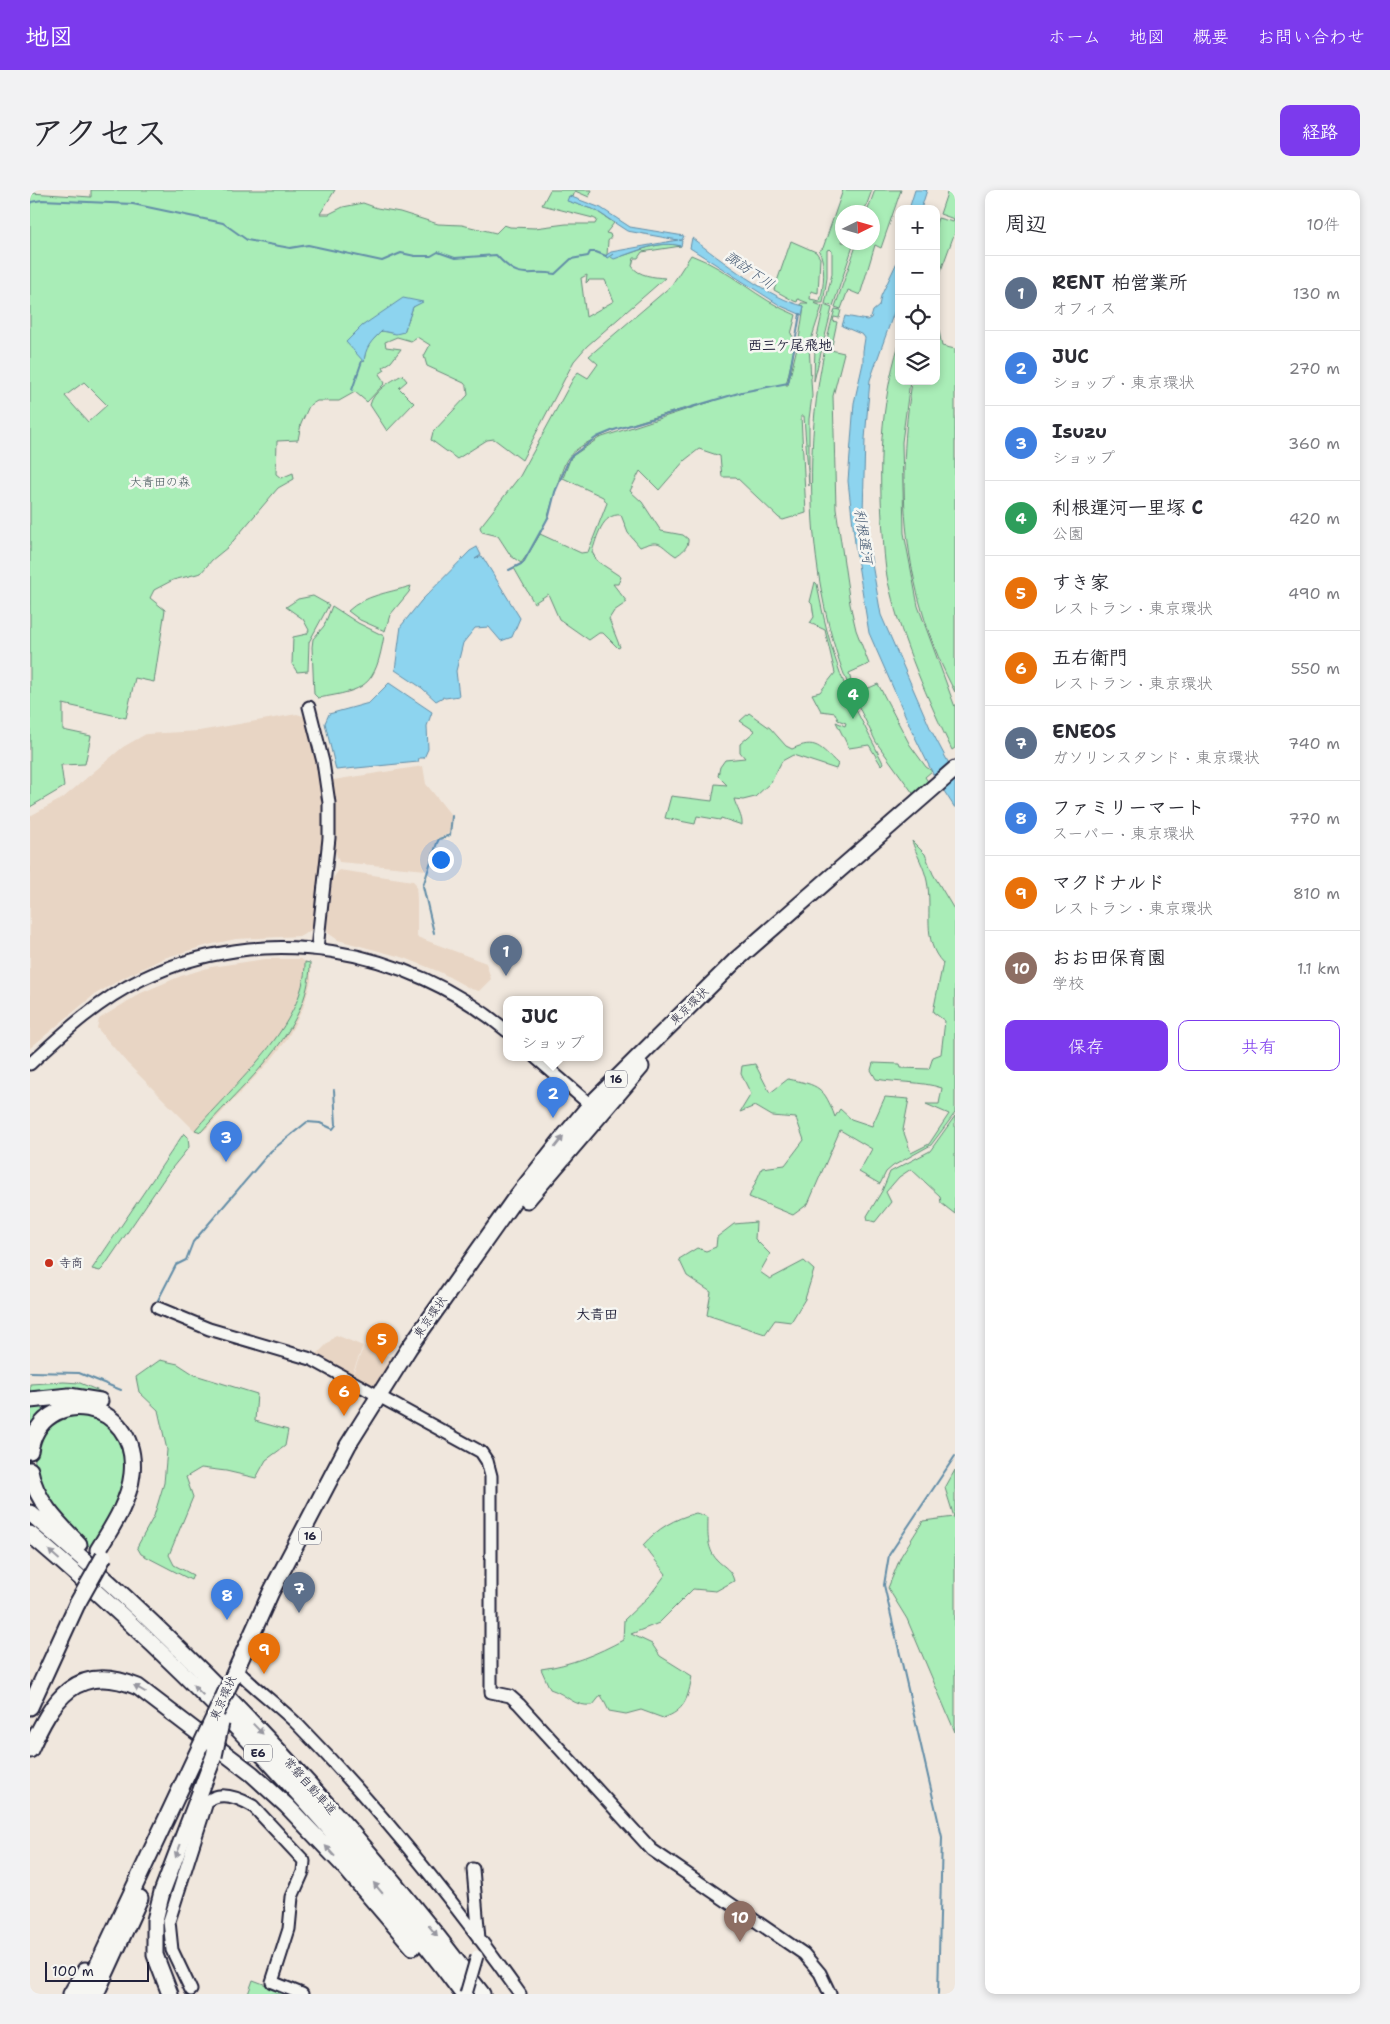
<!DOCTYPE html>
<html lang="ja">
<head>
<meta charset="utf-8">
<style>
	:root { --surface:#fff; --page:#f2f2f3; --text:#2b2b33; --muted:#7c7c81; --line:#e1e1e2; --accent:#7c3aed }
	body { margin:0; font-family:"Shantell Sans","Klee One",sans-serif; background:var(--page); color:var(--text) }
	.controls { position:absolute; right:15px; top:15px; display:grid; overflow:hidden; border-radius:10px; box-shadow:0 2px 8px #0003 }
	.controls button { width:45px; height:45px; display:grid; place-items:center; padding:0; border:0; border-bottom:1px solid var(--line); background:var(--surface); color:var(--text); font:25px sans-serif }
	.compass { position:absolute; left:805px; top:15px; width:45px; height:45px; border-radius:50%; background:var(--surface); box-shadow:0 2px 8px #0003; rotate:85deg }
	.scale { position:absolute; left:15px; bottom:12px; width:104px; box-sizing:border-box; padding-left:5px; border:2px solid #22223b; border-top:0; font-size:14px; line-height:18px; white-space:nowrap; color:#22223b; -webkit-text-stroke:4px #f6f6f2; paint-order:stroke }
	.you { position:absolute; left:410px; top:669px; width:18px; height:18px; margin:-12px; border:4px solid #fff; border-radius:50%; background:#1a73e8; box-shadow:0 0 0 8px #1a73e833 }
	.badge { display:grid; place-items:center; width:32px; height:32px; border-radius:50%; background:var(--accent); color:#fff; font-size:16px; font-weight:700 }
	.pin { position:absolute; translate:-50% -41px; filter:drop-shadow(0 1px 2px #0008) }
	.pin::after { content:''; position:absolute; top:26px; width:18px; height:15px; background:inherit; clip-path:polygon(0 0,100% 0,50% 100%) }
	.popup { position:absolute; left:473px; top:806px; width:100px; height:65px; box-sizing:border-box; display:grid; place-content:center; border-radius:10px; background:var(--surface); filter:drop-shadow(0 1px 4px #0005); font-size:16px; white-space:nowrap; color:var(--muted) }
	.popup b { font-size:19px; color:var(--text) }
	.popup::after { content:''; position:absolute; left:50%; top:100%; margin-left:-10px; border:10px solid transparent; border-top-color:var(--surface) }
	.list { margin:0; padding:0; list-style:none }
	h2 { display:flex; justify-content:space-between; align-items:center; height:65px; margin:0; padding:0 20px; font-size:21px }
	h2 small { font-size:16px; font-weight:400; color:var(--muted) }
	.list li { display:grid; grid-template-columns:32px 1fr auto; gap:15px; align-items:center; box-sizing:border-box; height:75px; padding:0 20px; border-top:1px solid var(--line) }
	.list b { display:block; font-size:19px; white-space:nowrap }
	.list p { margin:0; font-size:16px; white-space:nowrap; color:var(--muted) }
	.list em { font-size:16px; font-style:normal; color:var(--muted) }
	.actions { display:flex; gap:10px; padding:15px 20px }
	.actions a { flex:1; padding:11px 0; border:1px solid var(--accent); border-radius:10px; text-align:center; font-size:18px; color:var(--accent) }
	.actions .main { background:var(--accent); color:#fff }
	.icon { flex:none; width:28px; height:28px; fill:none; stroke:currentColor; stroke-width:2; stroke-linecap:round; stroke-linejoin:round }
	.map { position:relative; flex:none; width:925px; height:1804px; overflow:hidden; border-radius:10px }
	header { display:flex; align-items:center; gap:30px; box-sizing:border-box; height:70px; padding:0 25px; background:var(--accent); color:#fff }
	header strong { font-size:24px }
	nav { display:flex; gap:28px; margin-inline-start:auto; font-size:18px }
	.intro { display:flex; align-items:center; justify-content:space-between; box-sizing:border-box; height:120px; padding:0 30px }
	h1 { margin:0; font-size:35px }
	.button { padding:12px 22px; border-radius:10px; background:var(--accent); color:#fff; font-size:18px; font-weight:700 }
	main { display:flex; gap:30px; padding:0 30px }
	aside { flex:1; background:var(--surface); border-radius:10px; box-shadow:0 2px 8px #0003 }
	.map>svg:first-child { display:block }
	.built { fill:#e8d5c4 }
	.green { fill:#a9edb7; stroke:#668879; fill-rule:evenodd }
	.water { fill:#8dd4ef; stroke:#628da7 }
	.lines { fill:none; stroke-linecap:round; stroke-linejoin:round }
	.stream { stroke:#628da7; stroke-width:2 }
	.secondary-casing { stroke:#22223b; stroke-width:15 }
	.highway-casing { stroke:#22223b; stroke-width:19 }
	.secondary { stroke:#f6f6f2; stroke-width:11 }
	.highway { stroke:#f6f6f2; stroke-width:15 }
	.secondary-bridge-casing { stroke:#22223b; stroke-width:15; stroke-linecap:butt }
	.highway-bridge-casing { stroke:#22223b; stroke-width:19; stroke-linecap:butt }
	.secondary-bridge { stroke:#f6f6f2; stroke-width:11 }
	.highway-bridge { stroke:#f6f6f2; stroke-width:15 }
	.oneway { fill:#9797a0 }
	.poi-dot { fill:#c8321e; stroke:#f6f6f2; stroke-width:2 }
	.labels { text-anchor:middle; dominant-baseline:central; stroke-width:5; stroke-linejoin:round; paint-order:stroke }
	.shield { fill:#f6f6f2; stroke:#626272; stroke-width:1 }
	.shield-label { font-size:11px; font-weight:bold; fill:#22223b }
	.park-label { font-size:12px; fill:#44555a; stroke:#f6f6f2 }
	.street-label { font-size:12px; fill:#22223b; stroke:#f6f6f2 }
	.poi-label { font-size:12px; fill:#22223b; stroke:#f6f6f2; text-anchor:start }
	.water-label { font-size:14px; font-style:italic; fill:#425771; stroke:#f6f6f2 }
	.neighbourhood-label { font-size:14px; font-weight:bold; fill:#22223b; stroke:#f6f6f2 }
</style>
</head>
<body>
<header>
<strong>地図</strong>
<nav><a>ホーム</a><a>地図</a><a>概要</a><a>お問い合わせ</a></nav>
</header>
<div class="intro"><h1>アクセス</h1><a class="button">経路</a></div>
<main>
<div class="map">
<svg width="925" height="1804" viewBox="0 0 925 1804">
	<rect width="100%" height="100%" fill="#f0e7dd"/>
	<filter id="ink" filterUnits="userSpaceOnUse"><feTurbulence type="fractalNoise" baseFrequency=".02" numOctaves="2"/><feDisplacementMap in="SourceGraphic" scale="10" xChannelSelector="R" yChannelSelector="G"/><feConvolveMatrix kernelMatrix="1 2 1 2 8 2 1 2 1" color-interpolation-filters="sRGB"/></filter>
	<g filter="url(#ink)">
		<!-- built -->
		<path class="built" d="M267 524 276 527 291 584 295 636 286 737 271 746 206 749 178 755 134 768 95 787 64 805 0 858V626L33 608 93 557 116 544 169 541Z
			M393 576 396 594 421 625 420 643 408 648 397 680 309 672 304 659 306 625 303 590Z
			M309 680 383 691 386 694 387 710V747L456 773 461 789 449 801 441 799 410 782 375 768 308 750 298 743 297 737 301 691Z
			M235 769H271L281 775V791L273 818 256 851 240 871 176 939 170 942 165 941 97 873 67 838 69 829 111 803 151 786 181 777Z
			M306 1145 333 1156 321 1187 285 1166Z
			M334 1156 364 1168 349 1192 343 1196 322 1186Z"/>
		<!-- green -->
		<path class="green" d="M61 0H305L290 24H299L313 17 333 13 347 18 370 22 408 34 432 35 466 43 474 35 480 37 505 38 536 34H565L567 30 563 28 512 15 520 0H562L559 7 545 1 543 7 539 6 538 11 565 20 584 33 576 43 580 44 581 47 578 51 577 65 575 66 577 68 582 64 585 68C606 63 630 49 651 56L612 62 608 68H604L602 76C608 86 624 87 635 88L557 156 544 171 492 270 464 249 457 250 427 269 401 250 403 242 438 205 437 197 434 193 397 176 394 166 400 155 387 147 381 151 367 147 355 152 356 157 371 159 361 172 353 177 355 180 349 184 355 193 337 212 325 202 309 211H287L279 216 271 234 268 250 247 251 246 284 251 288 263 283 264 289 248 298 198 357 182 370 171 383 143 390 124 400 120 408 135 420 124 492 105 488 96 528 33 514V540L61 546 55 574 31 575 34 597 0 617V5L1 3 61 7ZM557 85 556 93 559 90H575L584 111 556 127 551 88ZM391 112 383 117 374 142 352 141 336 157 334 172 332 136ZM54 192 77 215 58 232 35 206Z
			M813 0H842L834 22H812V52L824 53 803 116 795 114 802 84V61L800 59 797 60V88L793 113H784L792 116 779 156 782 206 779 229V296L774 226H771L776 323 753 330 749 328 706 287H692L690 266 669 259 655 270 629 300 610 281 600 301 612 312 631 341 653 345 658 349C659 357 652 362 646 366 629 355 632 348 610 357L598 343 591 325C572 323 567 347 562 362L567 371 591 387 588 394H583L597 412 584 421 579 429 590 457 588 458 573 443H569L559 450 529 429 518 404 504 413 484 378 493 373 510 344 551 363 558 362 577 313 573 307 533 288 541 267 569 248 683 211C651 221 548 242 535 273 528 290 524 306 519 323 514 340 501 360 491 373L481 366 468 346 452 342 450 337 490 286 543 189 548 182 558 188 568 174 559 166 641 96 661 65C699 79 728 110 766 125L761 144 765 149V156L756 195H758L769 149 774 116 771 115V113H778L768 109 767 112 764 111 744 100 761 51 786 62 790 68 788 103 781 101 780 109 790 111C794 97 796 73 789 61L793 58Z
			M845 0H871L851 58 845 55 830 105 818 100 811 119 805 117 827 53 842 52V22H837Z
			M918 0H925V42L906 94V34L908 28 923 32 924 29 910 24Z
			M794 115 802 118 784 191 785 156Z
			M805 119 811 120 809 128 804 127 803 131 807 132 801 160 814 163 803 206 806 318 820 414 826 440 839 474 819 483 821 491 817 492C773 381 771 233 805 119Z
			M906 126 912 156 925 159V502C875 408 865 303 881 199L882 191H906Z
			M869 154V191H880L872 252 874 343 888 416 925 517V558L922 560C899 512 872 451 860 400 855 382 854 361 853 343 848 279 850 216 869 154Z
			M372 185 377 191 369 198 384 213 357 241 340 215C343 201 361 191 372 185Z
			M785 392 787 394C794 434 805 475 822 512 832 532 843 552 853 573L851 575 839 555 819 558 806 532 815 536 816 533 808 530 805 523 791 521 782 504 790 502 805 483 795 440 780 433 784 427 782 414 780 412Z
			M381 396 379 402 360 425 355 441 330 430 318 421C335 405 358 403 381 396Z
			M283 406 299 415 279 452 278 481 267 482 262 474 263 447 277 444 279 440 273 429 256 417 268 409Z
			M302 416 328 433 354 446C345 497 336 500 288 508L284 504 282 457 283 449 294 436Z
			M848 494 880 555 896 577 902 581 895 587 899 593 885 606 846 552 819 497 823 495 827 503Z
			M719 523 740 538 756 556 762 559C786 548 790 557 808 574L806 579 763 565 752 571 741 592 725 607 713 610 704 609C706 617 713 627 712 635L691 628 690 630 667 626 665 634 635 628 641 606 682 611 685 594 697 595 688 586 690 577 695 570 715 568 710 562V554L725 541 710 531Z
			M882 651 895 664 903 684 925 721V923L901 955 863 976 856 982 850 994 829 982 842 959 810 940 778 1014 763 1025 719 1007 732 978 755 975 774 950 766 928 742 926 725 916 710 922 721 904 711 884 712 876 725 874 740 903 758 889C789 895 794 897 805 927L810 919 821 929 842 936 855 907 879 909 873 940 881 963 899 954 919 924 896 914H909L912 898C890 891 868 893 846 889L841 880 843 873 870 874 871 878 899 879 903 867 911 864 915 831 903 822 913 773C891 750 903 720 897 691 894 676 886 664 882 651Z
			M275 772 280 773C280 841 212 895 171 942L165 940C203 895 276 835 275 772Z
			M925 926V1024L911 1013 910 1006 881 979 869 987 856 1002 861 1012 845 1032 838 1030 837 1026 852 1001 860 982 900 961Z
			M154 943 158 947 159 957 138 983 73 1078 70 1081 62 1079Z
			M726 1032 725 1049 740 1064 730 1082 740 1089 774 1071 784 1080 775 1109 761 1132 745 1130 735 1144 677 1125 681 1102 657 1086 649 1069 667 1058 676 1061 686 1057 687 1047 704 1034Z
			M130 1170 148 1174 165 1185 227 1204 225 1231 258 1240 255 1256 236 1270 226 1288 196 1281 171 1278 156 1287 163 1307 139 1365 144 1375 163 1385 161 1390 111 1364 107 1357 124 1326 134 1293 137 1260 128 1220 109 1202 106 1187Z
			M34 1192 50 1193 74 1203 72 1207C47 1199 26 1199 0 1203V1194Z
			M13 1216V1224L0 1241V1217Z
			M50 1225C67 1228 83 1236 89 1253 105 1291 80 1325 60 1357 47 1344 12 1307 6 1290 0 1253 15 1231 50 1225Z
			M925 1280V1542L877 1429 858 1398 871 1366 893 1331 924 1327 915 1298Z
			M666 1323 678 1327C678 1341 676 1358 687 1370 695 1378 701 1379 704 1391L686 1401 663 1399 629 1433 601 1444 622 1454 630 1466 662 1486C658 1508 655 1521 633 1528L611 1520 596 1524 579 1521 571 1505 563 1515C542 1517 539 1505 520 1499L511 1479C541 1475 567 1464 593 1450L594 1430 620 1405 636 1384 613 1355C628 1338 644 1329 666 1323Z
			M223 1790 261 1804H218Z"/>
		<!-- water -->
		<path class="water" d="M885 0H897L891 19H879Z
			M539 6 571 18 600 37 654 46 652 50H649L652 51 651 56C629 50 605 62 584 69L581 67 583 64 577 68 575 66 581 62 648 50 597 41 565 20 537 11Z
			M662 48C689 69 742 110 774 116L772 125 751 116 660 58Z
			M869 68V108L840 190 835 249 833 323 851 425 901 540 925 585V618L903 584 883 543 839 443 826 362 818 291 824 213 833 173V161L835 148 833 145 812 136 815 126 837 130 841 128 843 121 849 116 851 106Z
			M373 108 393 112 383 117 374 142 366 144 352 141C341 151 335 158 334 172L316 152 332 136Z
			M447 357 451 365 445 369 452 366 490 428 482 447 471 451 459 437 445 438 433 453 426 481 429 506 415 508 413 507 406 511 392 498 365 480 371 436 391 411 440 361Z
			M359 493 402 522 397 536 398 559 394 568H389L388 572 306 580 295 533 299 524 339 513Z"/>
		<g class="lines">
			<!-- stream -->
			<path class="stream" d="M0 15 1 12 12 10 103 14 193 33 217 50 260 58 278 55 352 71 371 63 385 66H401L408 62 425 68 466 65C492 93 496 79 525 84L541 69 558 66 560 62H566L576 66
				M322 200 332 171
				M479 380 493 373 519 326 525 302 540 267 567 247 584 240 712 202 758 193 770 124
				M404 743 393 696 407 653 409 649 420 645 422 626
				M127 1112 146 1075 156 1070 163 1052 241 961 277 932 290 933 303 939 306 935 304 900
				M0 1182 49 1183 91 1200
				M908 1804 912 1647 854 1395 859 1365 925 1266"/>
			<!-- secondary casing -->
			<g class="secondary-casing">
				<path id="secondary" d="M279 517 293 572 299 613V648L287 759
					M505 867 565 919
					M0 874C34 842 70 809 112 789 233 731 375 756 477 841
					M128 1118 179 1139 281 1169 451 1262 457 1271 461 1286V1502L480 1506 489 1514 622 1660 774 1764 790 1783 800 1804
					M206 1479C225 1499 248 1515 268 1535 349 1618 423 1710 490 1804
					M443 1679 449 1749
					M161 1800 142 1760 139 1731 177 1612C189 1600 209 1608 223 1616L274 1671 273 1682 262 1707 259 1739 242 1792 272 1804"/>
			</g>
			<!-- highway casing -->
			<g class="highway-casing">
				<path id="highway" d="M497 1010 611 877
					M0 1210 39 1206 70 1211
					M0 1261C10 1193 110 1208 102 1284 99 1312 82 1337 68 1360
					M0 1280C5 1310 28 1333 49 1354
					M0 1323C168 1465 320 1629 452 1804
					M0 1344C160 1480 308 1636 433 1804
					M200 1493 241 1402 318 1255 379 1158 484 1010 531 950 560 915 706 770 925 579
					M0 1517 47 1414
					M0 1560C22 1510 46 1471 108 1497L222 1584 257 1616 312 1674 383 1757
					M41 1804 55 1780
					M54 1804 171 1555
					M66 1804 110 1708
					M140 1804 125 1765V1730L132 1702 184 1566"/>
			</g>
			<!-- secondary -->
			<use href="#secondary" class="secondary"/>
			<!-- highway -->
			<use href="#highway" class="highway"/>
			<!-- secondary-bridge casing -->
			<g class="secondary-bridge-casing">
				<path id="secondary-bridge" d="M436 1804 447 1766"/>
			</g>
			<!-- highway-bridge casing -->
			<g class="highway-bridge-casing">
				<path id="highway-bridge" d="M47 1414 74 1366
					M171 1555 200 1493
					M184 1566 191 1533"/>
			</g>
			<!-- secondary-bridge -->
			<use href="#secondary-bridge" class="secondary-bridge"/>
			<!-- highway-bridge -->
			<use href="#highway-bridge" class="highway-bridge"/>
		</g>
		<!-- one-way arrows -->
		<defs><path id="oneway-solid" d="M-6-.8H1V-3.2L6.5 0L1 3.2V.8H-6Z" transform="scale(1.25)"/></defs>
		<g class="oneway">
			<use href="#oneway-solid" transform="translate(529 952) rotate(-52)"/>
			<use href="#oneway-solid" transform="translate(24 1365) rotate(-138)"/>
			<use href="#oneway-solid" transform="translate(110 1499) rotate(-150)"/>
			<use href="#oneway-solid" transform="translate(168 1500) rotate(-135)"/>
			<use href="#oneway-solid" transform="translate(228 1539) rotate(46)"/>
			<use href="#oneway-solid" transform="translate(148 1661) rotate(111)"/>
			<use href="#oneway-solid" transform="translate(300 1661) rotate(-132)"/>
			<use href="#oneway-solid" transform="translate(348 1698) rotate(-130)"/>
			<use href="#oneway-solid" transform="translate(403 1741) rotate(51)"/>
		</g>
	</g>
	<!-- markers -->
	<circle class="poi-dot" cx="19" cy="1073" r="5"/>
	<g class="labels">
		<!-- shield labels -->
		<g class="shield">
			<rect x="575" y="880.5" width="22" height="17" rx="4"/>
			<rect x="269" y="1337.5" width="22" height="17" rx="4"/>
			<rect x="214" y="1554.5" width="28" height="17" rx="4"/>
		</g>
		<g class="shield-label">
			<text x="586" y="889">16</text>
			<text x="280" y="1346">16</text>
			<text x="228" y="1563">E6</text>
		</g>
		<!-- park labels -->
		<g class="park-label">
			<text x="130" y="292">大青田の森</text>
		</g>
		<!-- street labels -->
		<g class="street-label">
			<text transform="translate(659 816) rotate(-44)">東京環状</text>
			<text transform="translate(400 1127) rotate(-55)">東京環状</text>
			<text transform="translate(193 1508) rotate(-66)">東京環状</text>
			<text transform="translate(280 1596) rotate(48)">常磐自動車道</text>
		</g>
		<!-- poi labels -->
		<g class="poi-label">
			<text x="29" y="1073">寺商</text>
		</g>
		<!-- water labels -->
		<g class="water-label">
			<text transform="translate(720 80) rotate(34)">諏訪下川</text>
			<text transform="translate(834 346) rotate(81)">利根運河</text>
		</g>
		<!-- neighbourhood labels -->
		<g class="neighbourhood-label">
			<text x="760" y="155">西三ケ尾飛地</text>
			<text x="567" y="1124">大青田</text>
		</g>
	</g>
</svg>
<div class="controls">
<button>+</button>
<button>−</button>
<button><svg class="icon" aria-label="locate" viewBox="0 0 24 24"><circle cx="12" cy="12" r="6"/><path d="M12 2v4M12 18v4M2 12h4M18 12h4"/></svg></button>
<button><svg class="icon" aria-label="layers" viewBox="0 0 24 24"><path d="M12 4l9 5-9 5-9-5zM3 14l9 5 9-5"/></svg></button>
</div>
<svg class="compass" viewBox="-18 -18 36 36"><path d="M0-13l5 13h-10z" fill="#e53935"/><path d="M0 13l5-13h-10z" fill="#7c7c81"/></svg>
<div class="scale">100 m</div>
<div class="you"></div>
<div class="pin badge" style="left:476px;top:786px;background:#5c6f8a">1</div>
<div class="pin badge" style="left:523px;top:928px;background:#3f7fe0">2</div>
<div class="popup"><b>JUC</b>ショップ</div>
<div class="pin badge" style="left:196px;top:972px;background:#3f7fe0">3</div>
<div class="pin badge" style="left:823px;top:529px;background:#2e9e5b">4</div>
<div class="pin badge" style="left:352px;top:1174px;background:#e8710a">5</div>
<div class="pin badge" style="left:314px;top:1226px;background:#e8710a">6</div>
<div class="pin badge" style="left:269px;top:1423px;background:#5c6f8a">7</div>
<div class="pin badge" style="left:197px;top:1430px;background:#3f7fe0">8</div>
<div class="pin badge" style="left:234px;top:1484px;background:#e8710a">9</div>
<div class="pin badge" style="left:710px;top:1752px;background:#8d6e63">10</div>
</div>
<aside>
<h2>周辺<small>10件</small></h2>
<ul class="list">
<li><span class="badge" style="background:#5c6f8a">1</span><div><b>RENT 柏営業所</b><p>オフィス</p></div><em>130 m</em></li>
<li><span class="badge" style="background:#3f7fe0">2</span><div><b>JUC</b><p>ショップ · 東京環状</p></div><em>270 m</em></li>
<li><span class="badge" style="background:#3f7fe0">3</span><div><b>Isuzu</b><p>ショップ</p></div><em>360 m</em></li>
<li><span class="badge" style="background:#2e9e5b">4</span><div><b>利根運河一里塚 C</b><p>公園</p></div><em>420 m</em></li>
<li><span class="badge" style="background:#e8710a">5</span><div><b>すき家</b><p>レストラン · 東京環状</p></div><em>490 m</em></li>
<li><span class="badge" style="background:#e8710a">6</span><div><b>五右衛門</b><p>レストラン · 東京環状</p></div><em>550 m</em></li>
<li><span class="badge" style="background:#5c6f8a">7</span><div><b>ENEOS</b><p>ガソリンスタンド · 東京環状</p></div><em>740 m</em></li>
<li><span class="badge" style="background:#3f7fe0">8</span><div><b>ファミリーマート</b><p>スーパー · 東京環状</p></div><em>770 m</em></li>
<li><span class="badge" style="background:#e8710a">9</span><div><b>マクドナルド</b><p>レストラン · 東京環状</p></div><em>810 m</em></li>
<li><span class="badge" style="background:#8d6e63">10</span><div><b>おお田保育園</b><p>学校</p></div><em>1.1 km</em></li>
</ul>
<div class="actions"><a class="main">保存</a><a>共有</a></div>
</aside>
</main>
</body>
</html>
